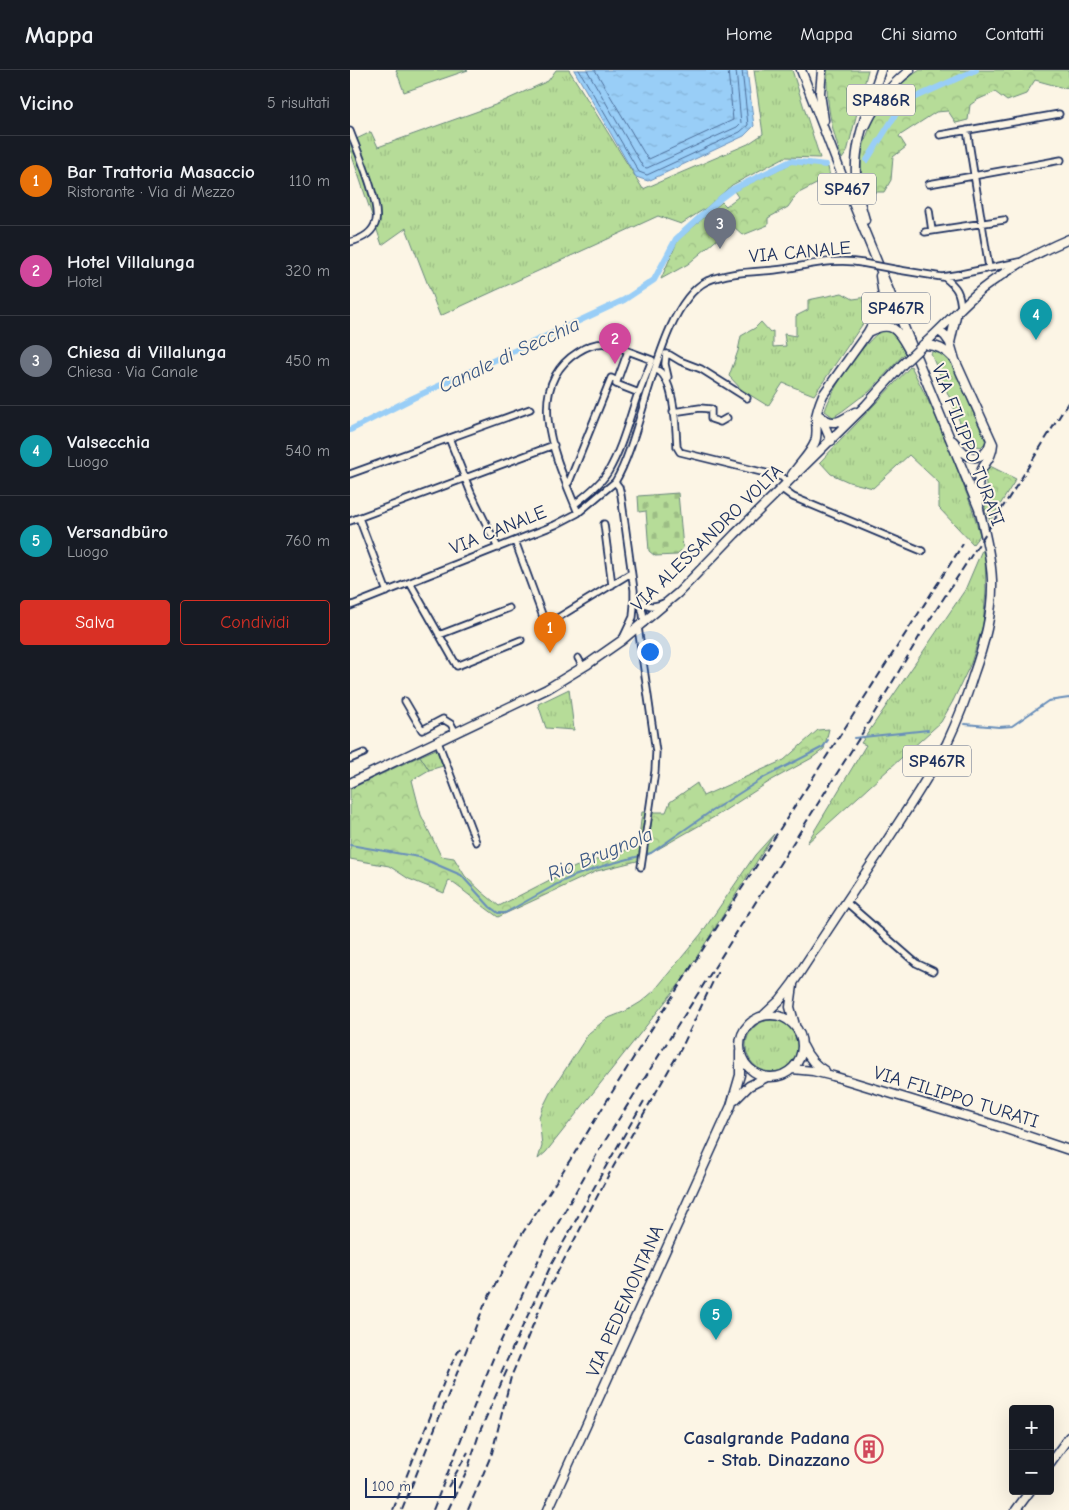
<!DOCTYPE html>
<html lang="it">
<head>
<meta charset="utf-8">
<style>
	:root { --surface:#171b24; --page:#242831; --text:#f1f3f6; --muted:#9ea1a6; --line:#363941; --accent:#d93025 }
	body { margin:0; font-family:"Comic Neue",sans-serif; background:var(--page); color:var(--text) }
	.controls { position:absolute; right:15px; bottom:15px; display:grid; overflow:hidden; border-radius:5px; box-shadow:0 5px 20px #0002 }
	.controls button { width:45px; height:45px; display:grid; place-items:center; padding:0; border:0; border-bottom:1px solid var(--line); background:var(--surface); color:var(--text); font:25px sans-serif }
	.scale { position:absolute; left:15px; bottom:12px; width:91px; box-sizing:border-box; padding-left:5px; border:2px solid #1b2f5e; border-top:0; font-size:14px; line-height:18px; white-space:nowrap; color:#1b2f5e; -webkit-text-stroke:4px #fcf5e5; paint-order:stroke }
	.you { position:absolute; left:299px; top:581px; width:18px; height:18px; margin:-12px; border:4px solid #fff; border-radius:50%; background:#1a73e8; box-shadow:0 0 0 8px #1a73e833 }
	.badge { display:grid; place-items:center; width:32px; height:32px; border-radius:50%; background:var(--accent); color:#fff; font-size:16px; font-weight:700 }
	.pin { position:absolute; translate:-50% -41px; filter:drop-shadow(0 1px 2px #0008) }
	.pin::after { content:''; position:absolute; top:26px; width:18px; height:15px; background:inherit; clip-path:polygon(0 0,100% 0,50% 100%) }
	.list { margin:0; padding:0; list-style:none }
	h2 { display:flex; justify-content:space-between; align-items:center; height:65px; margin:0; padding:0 20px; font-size:21px }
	h2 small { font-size:16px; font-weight:400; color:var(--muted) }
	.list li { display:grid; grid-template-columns:32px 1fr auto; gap:15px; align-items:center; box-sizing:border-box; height:90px; padding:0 20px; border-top:1px solid var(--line) }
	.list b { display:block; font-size:19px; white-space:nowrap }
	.list p { margin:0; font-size:16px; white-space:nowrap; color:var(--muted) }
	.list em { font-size:16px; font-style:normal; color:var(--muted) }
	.actions { display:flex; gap:10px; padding:15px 20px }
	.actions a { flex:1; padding:11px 0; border:1px solid var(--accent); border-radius:5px; text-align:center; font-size:18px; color:var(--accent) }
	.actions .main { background:var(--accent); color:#fff }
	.map { position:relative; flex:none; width:719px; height:1440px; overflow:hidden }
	header { display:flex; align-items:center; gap:30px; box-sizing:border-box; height:70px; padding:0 25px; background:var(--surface); border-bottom:1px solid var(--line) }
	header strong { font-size:24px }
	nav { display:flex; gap:28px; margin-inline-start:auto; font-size:18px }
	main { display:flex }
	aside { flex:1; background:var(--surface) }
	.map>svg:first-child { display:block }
	.grass { fill:url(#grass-tufts); stroke:#68867b }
	.forest { fill:url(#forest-crowns); stroke:#68867b }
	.cemetery { fill:url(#cemetery-stones); stroke:#68867b }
	.pitch { fill:#b6dc98; stroke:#68867b }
	.water { fill:url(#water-ripples); stroke:#678eba }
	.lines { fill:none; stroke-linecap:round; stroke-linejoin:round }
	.shore { stroke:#4d6f9b; stroke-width:1 }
	.stream { stroke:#678eba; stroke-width:2 }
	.canal { stroke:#99cef7; stroke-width:6 }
	.minor-casing { stroke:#1b2f5e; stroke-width:9 }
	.major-casing { stroke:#1b2f5e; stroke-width:11 }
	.minor { stroke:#fcf5e5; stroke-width:5.5 }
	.major { stroke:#fcf5e5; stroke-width:8 }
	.rail { stroke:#1b2f5e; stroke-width:2; stroke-dasharray:8 4; stroke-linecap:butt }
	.minor-bridge-casing { stroke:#1b2f5e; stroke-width:9; stroke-linecap:butt }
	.major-bridge-casing { stroke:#1b2f5e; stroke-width:11; stroke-linecap:butt }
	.minor-bridge { stroke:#fcf5e5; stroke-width:5.5 }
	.major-bridge { stroke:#fcf5e5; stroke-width:8 }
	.labels { text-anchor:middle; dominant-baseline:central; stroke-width:4; stroke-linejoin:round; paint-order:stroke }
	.shield { fill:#fcf5e5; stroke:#5e6a86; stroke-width:1 }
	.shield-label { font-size:18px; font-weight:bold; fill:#1b2f5e }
	.street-label { font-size:19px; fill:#1b2f5e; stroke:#fcf5e5 }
	.poi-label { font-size:19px; font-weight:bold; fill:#1b2f5e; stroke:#fcf5e5; text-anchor:end }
	.water-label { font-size:20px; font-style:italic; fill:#3a5784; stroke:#fcf5e5 }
</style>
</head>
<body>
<header>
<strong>Mappa</strong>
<nav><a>Home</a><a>Mappa</a><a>Chi siamo</a><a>Contatti</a></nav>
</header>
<main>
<aside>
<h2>Vicino<small>5 risultati</small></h2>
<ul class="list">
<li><span class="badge" style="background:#e8710a">1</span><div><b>Bar Trattoria Masaccio</b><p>Ristorante · Via di Mezzo</p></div><em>110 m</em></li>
<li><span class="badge" style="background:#d1479c">2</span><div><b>Hotel Villalunga</b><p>Hotel</p></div><em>320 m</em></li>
<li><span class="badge" style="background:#6b7280">3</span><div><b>Chiesa di Villalunga</b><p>Chiesa · Via Canale</p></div><em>450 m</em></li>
<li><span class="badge" style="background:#0f9aa8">4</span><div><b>Valsecchia</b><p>Luogo</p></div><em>540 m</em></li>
<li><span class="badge" style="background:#0f9aa8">5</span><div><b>Versandbüro</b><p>Luogo</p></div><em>760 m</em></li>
</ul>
<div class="actions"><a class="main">Salva</a><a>Condividi</a></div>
</aside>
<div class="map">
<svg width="719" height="1440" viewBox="0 0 719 1440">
	<defs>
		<pattern id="grass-tufts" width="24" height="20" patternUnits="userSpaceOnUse" patternTransform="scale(1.25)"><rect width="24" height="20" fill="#b6dc98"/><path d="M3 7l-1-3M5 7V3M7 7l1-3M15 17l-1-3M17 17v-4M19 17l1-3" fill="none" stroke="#9cbd85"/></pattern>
		<pattern id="forest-crowns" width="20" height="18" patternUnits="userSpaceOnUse" patternTransform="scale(1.25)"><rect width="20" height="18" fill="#b6dc98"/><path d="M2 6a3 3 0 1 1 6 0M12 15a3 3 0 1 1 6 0" fill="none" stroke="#9cbd85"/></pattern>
		<pattern id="cemetery-stones" width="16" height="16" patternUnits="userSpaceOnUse" patternTransform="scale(1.25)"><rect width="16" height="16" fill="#b6dc98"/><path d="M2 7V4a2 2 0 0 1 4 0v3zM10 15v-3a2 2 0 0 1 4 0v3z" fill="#9cbd85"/></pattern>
		<pattern id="water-ripples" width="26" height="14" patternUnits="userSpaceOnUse" patternTransform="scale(1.25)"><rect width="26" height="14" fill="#99cef7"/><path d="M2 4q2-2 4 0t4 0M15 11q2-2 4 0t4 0" fill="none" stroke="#83b1d6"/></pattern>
	</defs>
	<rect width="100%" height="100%" fill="#fcf5e5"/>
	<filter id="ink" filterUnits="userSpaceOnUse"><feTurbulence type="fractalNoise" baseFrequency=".02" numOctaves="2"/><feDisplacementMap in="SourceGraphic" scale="10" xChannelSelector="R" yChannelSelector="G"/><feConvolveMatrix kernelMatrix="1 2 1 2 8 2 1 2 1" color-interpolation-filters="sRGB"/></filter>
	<g filter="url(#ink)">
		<!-- grass -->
		<path class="grass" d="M206 0H219L293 119 398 74 413 64 404 0H442L470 88 435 87 382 115 356 138 331 154 308 146 90 246 56 158 32 175 0 80V72L21 62 28 77 145 35 198 11Z
			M492 223 503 229 526 226 523 239 464 325 433 313 418 336 392 320 379 306 388 281 391 266 405 258 411 252 420 262 423 261V277L436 276 434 264 446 266V246L458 240V230Z
			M533 259C548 263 549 271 555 283L519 322C506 329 496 340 483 347L475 341C482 317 512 274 533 259Z
			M584 278 600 288 636 372 631 377 623 375 617 369 581 284Z
			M561 296 592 359 622 438 630 465 623 474 589 438V413L559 385 523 418 499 412 481 404 470 392Z
			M632 480 635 486 636 521 633 555 621 593 603 631 591 652 457 773 516 675 511 673 615 520Z
			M219 619 224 660 196 658 188 634Z
			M86 679 93 696 79 700 70 686Z
			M424 764 331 912 196 1082 188 1089 192 1076 189 1047 192 1039 200 1023 239 963 256 949 276 941 291 932 304 921 351 864 405 785Z
			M396 976a26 26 0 1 1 52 0a26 26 0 1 1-52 0Z"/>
		<!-- forest -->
		<path class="forest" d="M477 0H518L497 82 492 89C481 57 476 35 477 0Z
			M570 0H719V17L714 18 685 10 676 24 657 31 645 22 627 30 620 35 618 50 606 53 598 41 586 42 549 66 556 77 543 87 541 110 534 122H516C514 114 511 104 511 95 511 60 540 18 570 0Z
			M442 93 478 97 480 107 447 124 438 137 418 148V155L393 165 383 156 338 194 311 209 328 170 372 132 376 136 388 127 384 121Z
			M638 395 666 409 640 451 635 438 636 415 634 403Z
			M479 659 474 679 462 688 422 710 366 746 287 791 247 801 148 847C131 835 116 822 99 810L94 823 59 809 39 796 0 789V719L70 686 79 700 62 710 71 745 91 786 104 788 115 806 132 822 149 836 225 797 288 776 292 742H316L320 732 347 713 353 726 434 690 468 660Z"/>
		<!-- cemetery -->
		<path class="cemetery" d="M328 423 333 478 327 485 305 486 299 481 296 441 289 442 288 426Z"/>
		<!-- pitch -->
		<path class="pitch" d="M46 0H118L54 22Z"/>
		<!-- water -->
		<path class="water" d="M224 0H397L404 56 394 66 298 111 286 107Z"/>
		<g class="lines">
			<!-- shore -->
			<path class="shore" d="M229 0 289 102 297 105 390 62 398 55 392 0
				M237 0 293 97 297 98 387 57 391 53 386 0
				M245 0 297 88 299 89 383 50 378 0"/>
			<!-- stream -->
			<path class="stream" d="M615 654 649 657 662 656 698 631 719 628
				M504 668 578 660
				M0 775 69 787 111 805 140 837 148 843H155L209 813 224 806 256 795 301 783 360 742 415 707 473 677 478 670"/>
			<!-- canal -->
			<path class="canal" d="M517 90 553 33 626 0
				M0 360 63 328 274 230 304 210 326 169 371 128 383 119 441 91 476 95"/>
			<!-- minor casing -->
			<g class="minor-casing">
				<path id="minor" d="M617 60 639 198
					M0 61C7 80 30 132 26 151 23 163 12 169 0 172
					M590 65 709 44
					M579 114 711 90
					M579 140 582 161
					M575 162 654 150
					M549 200 592 207 611 204 669 192
					M594 207C607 217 610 222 611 239
					M278 281 302 290 289 323 266 314Z
					M305 299C325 305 326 360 327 377L330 382 432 407 438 413
					M316 309 318 307 315 294 316 284 320 285 330 291 351 299 397 328
					M323 342 350 338 361 339V349L370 352 377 348
					M99 368 121 423 148 478
					M0 404 180 339
					M265 412 269 417 271 425 284 520V535L283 547 273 568
					M217 414 219 412 261 308 267 311
					M432 419 443 427 572 481
					M225 434C236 425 250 415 258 402 272 378 279 349 288 323
					M228 443C209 395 170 318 228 282 247 270 258 272 278 281
					M9 448 37 522
					M0 451 204 375
					M254 454 262 515
					M165 471 196 555 281 503
					M60 513 107 596 171 570
					M288 527C296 537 302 538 314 533
					M289 530 293 543 294 553
					M0 536 205 455 228 443 265 412C294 365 308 235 357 211 378 202 403 202 425 200 453 197 484 187 512 193
					M288 557 306 682 305 701 291 797
					M89 565 159 538
					M228 588 233 597
					M55 631 72 660 93 649 101 654 106 663
					M88 672 126 772
					M0 689 14 683
					M496 832 566 893 583 901"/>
			</g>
			<!-- major casing -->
			<g class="major-casing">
				<path id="major" d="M472 0 470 23 474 50
					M516 55C526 33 541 15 560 0
					M515 150C512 139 508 128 507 116 501 76 519 37 531 0
					M589 261 595 266 600 273 605 290 643 374C642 389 634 392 630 404 626 414 630 426 629 437
					M518 262C545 248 549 263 561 284
					M600 273 606 246
					M573 275C594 257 611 236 632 219 659 198 688 182 719 169
					M573 275C586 274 596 280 604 289
					M470 346C484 358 491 350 505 342
					M471 347 481 371
					M603 371C608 376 613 383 619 386 629 390 638 383 640 373
					M442 405C449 394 461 383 465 372 468 364 466 356 466 348 467 340 470 332 473 325L518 262 529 242 533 226 530 206
					M0 713 197 619 238 594 271 571 328 523 385 464 516 335 553 294
					M443 915 440 937 445 955
					M390 976a31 31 0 1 1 62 0a31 31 0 1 1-62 0Z
					M414 945 430 930 443 913C471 870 500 826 529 783 552 747 577 711 597 673 607 652 616 629 623 606 634 575 643 543 642 510 641 486 635 462 629 439L498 121 451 0
					M453 976C458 987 464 995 475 1001
					M442 999 463 1001 483 1006 641 1054 719 1080
					M385 1030 399 1016 417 1007
					M700 1393 719 1367
					M198 1440 381 1036 390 1005V981
					M666 1440 680 1421"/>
			</g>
			<!-- minor -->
			<use href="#minor" class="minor"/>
			<!-- major -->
			<use href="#major" class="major"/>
			<!-- rail -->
			<path class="rail" d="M151 1303 202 1193 255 1098 294 1031
				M98 1417 118 1382
				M43 1440 100 1297 110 1278
				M52 1440 134 1236 172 1164 224 1084 290 977 613 474
				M83 1440 144 1286 194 1178 248 1082 513 662 575 557 669 412 719 331
				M98 1440 118 1398 130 1361 158 1298
				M118 1440 142 1383 161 1307 196 1224 258 1106 332 977 368 901"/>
			<!-- minor-bridge casing -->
			<g class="minor-bridge-casing">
				<path id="minor-bridge" d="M512 193 549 200"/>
			</g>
			<!-- major-bridge casing -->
			<g class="major-bridge-casing">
				<path id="major-bridge" d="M553 294 573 275"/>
			</g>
			<!-- minor-bridge -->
			<use href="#minor-bridge" class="minor-bridge"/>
			<!-- major-bridge -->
			<use href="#major-bridge" class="major-bridge"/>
		</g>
	</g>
	<!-- icons -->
	<defs>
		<g id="building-ring" transform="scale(1.4375)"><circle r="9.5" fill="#fcf5e5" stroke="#d1495b" stroke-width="1.5"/><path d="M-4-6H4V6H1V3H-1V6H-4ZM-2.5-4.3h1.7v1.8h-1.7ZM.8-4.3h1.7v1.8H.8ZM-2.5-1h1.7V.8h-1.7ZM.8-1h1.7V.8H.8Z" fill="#d1495b"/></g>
	</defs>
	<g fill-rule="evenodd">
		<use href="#building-ring" x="519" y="1379"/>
	</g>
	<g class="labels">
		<!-- shield labels -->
		<g class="shield">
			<rect x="497" y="14.5" width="68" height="31" rx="4"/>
			<rect x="468" y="103.5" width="58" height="31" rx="4"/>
			<rect x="512" y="222.5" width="68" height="31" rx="4"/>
			<rect x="553" y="675.5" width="68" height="31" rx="4"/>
		</g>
		<g class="shield-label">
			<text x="531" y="30">SP486R</text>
			<text x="497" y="119">SP467</text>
			<text x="546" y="238">SP467R</text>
			<text x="587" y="691">SP467R</text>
		</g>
		<!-- street labels -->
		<g class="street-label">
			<text transform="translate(450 182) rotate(-5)">VIA CANALE</text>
			<text transform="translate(618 375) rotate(69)">VIA FILIPPO TURATI</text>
			<text transform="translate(148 460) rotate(-22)">VIA CANALE</text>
			<text transform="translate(357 468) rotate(-44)">VIA ALESSANDRO VOLTA</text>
			<text transform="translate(606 1027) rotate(17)">VIA FILIPPO TURATI</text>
			<text transform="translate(275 1231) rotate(-66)">VIA PEDEMONTANA</text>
		</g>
		<!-- poi labels -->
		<g class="poi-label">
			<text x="500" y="1368">Casalgrande Padana<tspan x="500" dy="22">- Stab. Dinazzano</tspan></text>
		</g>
		<!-- water labels -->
		<g class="water-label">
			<text transform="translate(159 285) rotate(-25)">Canale di Secchia</text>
			<text transform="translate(250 784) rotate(-22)">Rio Brugnola</text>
		</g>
	</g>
</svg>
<div class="controls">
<button>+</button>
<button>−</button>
</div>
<div class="scale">100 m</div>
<div class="you"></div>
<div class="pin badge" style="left:200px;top:583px;background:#e8710a">1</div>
<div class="pin badge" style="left:265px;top:294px;background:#d1479c">2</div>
<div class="pin badge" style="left:370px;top:179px;background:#6b7280">3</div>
<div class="pin badge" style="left:686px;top:270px;background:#0f9aa8">4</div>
<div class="pin badge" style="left:366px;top:1270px;background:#0f9aa8">5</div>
</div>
</main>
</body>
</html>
